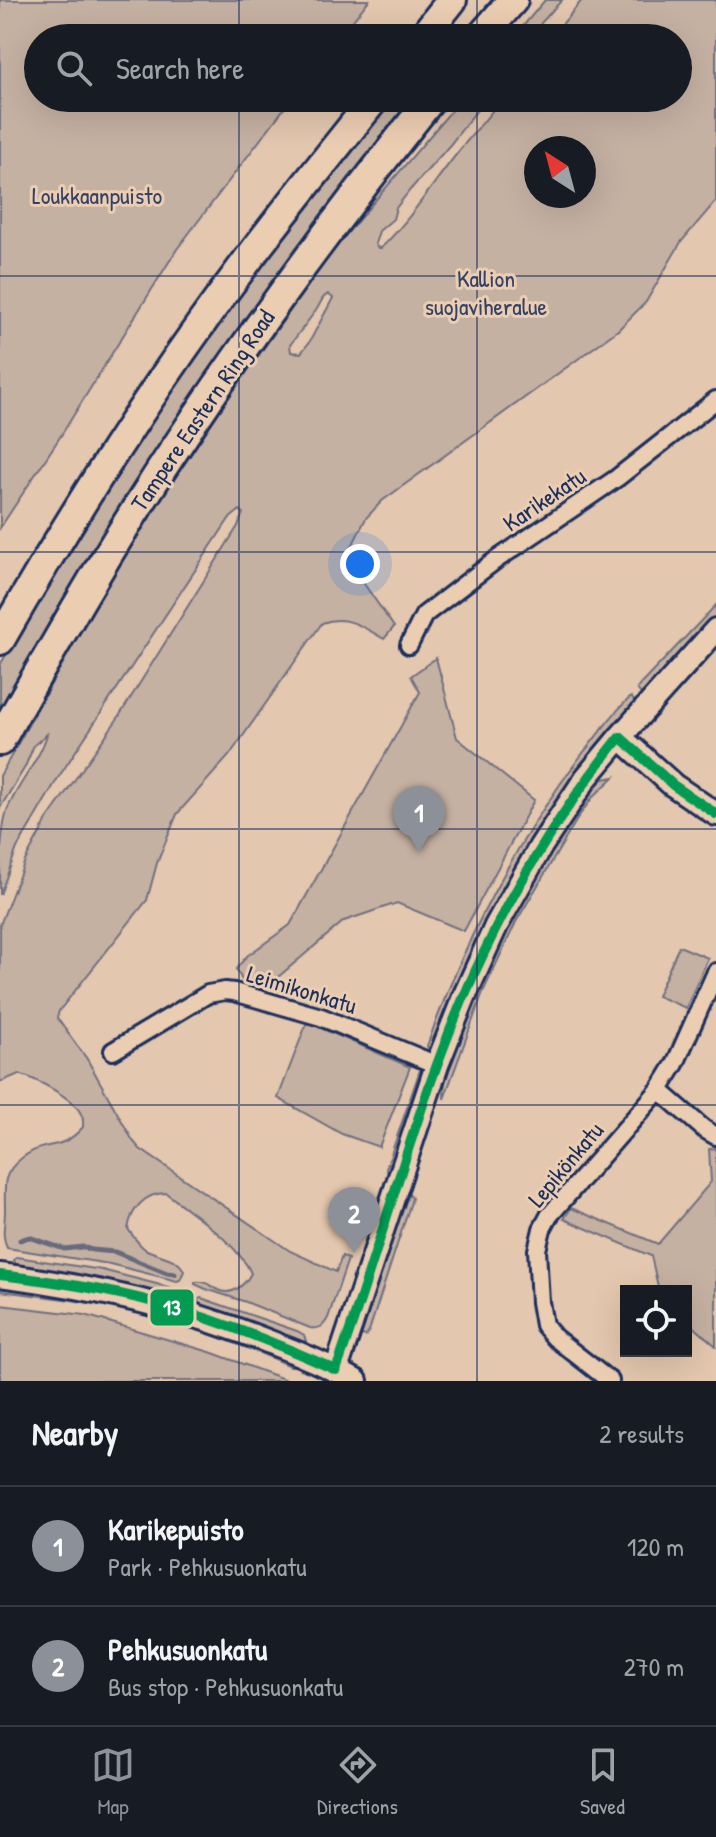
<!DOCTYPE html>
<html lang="en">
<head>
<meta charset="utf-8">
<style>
	:root { --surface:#171b24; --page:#20242c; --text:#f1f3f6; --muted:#9ea1a6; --line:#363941; --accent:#8c9099 }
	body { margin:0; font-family:"Patrick Hand",sans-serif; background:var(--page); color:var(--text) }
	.controls { position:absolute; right:24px; bottom:24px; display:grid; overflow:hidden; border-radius:0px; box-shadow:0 8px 32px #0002 }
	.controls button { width:72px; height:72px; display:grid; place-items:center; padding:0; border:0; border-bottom:2px solid var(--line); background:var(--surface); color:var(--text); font:40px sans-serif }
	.compass { position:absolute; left:524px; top:136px; width:72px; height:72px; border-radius:50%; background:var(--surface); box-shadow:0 8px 32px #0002; rotate:324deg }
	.you { position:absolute; left:360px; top:564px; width:28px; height:28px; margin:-20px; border:6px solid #fff; border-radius:50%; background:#1a73e8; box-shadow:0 0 0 12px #1a73e833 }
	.badge { display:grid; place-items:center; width:52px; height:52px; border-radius:50%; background:var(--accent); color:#fff; font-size:26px; font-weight:700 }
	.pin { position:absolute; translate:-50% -66px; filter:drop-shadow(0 2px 4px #0008) }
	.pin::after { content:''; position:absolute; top:42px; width:28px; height:24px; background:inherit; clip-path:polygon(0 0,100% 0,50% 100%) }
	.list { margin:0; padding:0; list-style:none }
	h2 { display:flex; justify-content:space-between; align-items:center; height:104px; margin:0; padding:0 32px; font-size:34px }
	h2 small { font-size:26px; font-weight:400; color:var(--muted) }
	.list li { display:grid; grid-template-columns:52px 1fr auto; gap:24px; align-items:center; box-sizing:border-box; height:120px; padding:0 32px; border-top:2px solid var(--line) }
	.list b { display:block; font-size:30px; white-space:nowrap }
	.list p { margin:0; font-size:26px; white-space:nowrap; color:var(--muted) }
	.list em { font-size:26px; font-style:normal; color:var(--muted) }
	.icon { flex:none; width:44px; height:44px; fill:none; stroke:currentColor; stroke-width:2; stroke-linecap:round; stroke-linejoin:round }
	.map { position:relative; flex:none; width:716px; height:1381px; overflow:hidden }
	.search { position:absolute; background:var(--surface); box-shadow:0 8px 32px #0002; left:24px; right:24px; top:24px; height:88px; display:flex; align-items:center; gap:20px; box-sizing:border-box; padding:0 28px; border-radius:44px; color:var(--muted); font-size:30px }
	.sheet { height:344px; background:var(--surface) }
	nav { display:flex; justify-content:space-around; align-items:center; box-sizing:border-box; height:112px; border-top:2px solid var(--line); background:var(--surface); font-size:22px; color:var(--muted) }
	nav a { display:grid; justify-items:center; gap:4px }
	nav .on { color:var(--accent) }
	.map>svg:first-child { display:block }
	.green { fill:#c5b1a2; stroke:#707080; stroke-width:2; fill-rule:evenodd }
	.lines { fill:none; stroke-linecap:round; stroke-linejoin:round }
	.stream { stroke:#686a7d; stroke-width:5 }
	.street-casing { stroke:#1b2f5e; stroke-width:22 }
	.secondary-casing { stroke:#1b2f5e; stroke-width:28 }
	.highway-casing { stroke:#1b2f5e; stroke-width:34 }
	.street { stroke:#ebcdb1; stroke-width:16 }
	.secondary { stroke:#ebcdb1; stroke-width:22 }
	.highway { stroke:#ebcdb1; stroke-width:28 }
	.bus-1-casing { stroke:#ebcdb1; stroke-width:16 }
	.bus-1 { stroke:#039a52; stroke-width:10 }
	.grid { fill:none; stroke:#1b2f5e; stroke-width:2; stroke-opacity:0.55 }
	.labels { text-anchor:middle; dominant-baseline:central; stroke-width:6; stroke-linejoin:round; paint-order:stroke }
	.park-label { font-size:24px; fill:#344268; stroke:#ebcdb1 }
	.street-label { font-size:24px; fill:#1b2f5e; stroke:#ebcdb1 }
	.line-badge { stroke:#ebcdb1; stroke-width:3 }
	.badge-label { font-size:22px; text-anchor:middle; font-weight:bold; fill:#fff }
</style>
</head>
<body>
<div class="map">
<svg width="716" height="1381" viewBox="0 0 716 1381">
	<rect width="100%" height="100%" fill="#e3c7ae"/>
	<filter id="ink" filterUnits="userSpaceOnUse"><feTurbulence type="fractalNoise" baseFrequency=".0125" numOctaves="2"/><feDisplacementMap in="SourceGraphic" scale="16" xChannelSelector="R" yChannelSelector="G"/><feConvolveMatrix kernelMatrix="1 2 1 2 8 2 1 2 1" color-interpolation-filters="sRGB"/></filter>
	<g filter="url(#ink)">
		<!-- green -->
		<path class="green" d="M0 0H369L339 38H38V98H292L177 249 60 437 0 528Z
			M545 0H562L541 23 535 38H513Z
			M582 0H716V201L681 242 646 302 618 330 382 501 366 518 346 558 394 627 384 639C363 627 347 614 322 623L229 756 177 814 157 863 147 900 59 1011 57 1018 87 1059 133 1141 140 1149 290 1251 336 1272 342 1256 348 1259 328 1318C323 1327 320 1329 310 1328L246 1302 206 1289 195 1284V1282C210 1280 213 1291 226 1292 237 1292 247 1282 251 1273 237 1243 191 1212 166 1193 145 1193 131 1209 128 1229 133 1236 138 1244 145 1249 158 1256 178 1257 184 1271L180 1280 177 1281 110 1264 7 1248C1 1235 5 1225 5 1211 5 1201 4 1188 6 1179 10 1164 30 1150 44 1147 50 1145 57 1145 63 1142 71 1139 77 1134 83 1127 83 1121 84 1119 81 1114 74 1098 36 1079 19 1074L0 1082V925L25 861 48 818 118 718 238 526 243 513 240 510 229 519 58 778 17 848 0 895C0 868 0 839 6 813 16 785 40 761 47 734L34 745 25 767 0 808V776L91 612 146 521 225 403 333 250 462 98H491L477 110 449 146 410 190 396 208 393 219 379 231 375 244 378 248H381C412 218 435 180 463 146 476 130 490 115 502 98H678V38H551ZM536 148H584V196H536ZM328 294 333 298 310 341 301 353 291 352 290 345 317 309 323 298Z
			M389 98H414C353 174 294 251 237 330 151 452 73 581 0 711V665L131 449 275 244Z
			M716 605V616L643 694H641L637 689 640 685Z
			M436 658 457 738 534 800 464 931 397 903 344 921 264 989 246 987 236 969 247 956 290 925 420 692 411 676Z
			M631 697 635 702 615 726 433 1045 428 1048 427 1046C464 941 515 842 583 753 598 735 613 712 631 697Z
			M614 777 593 797 579 816 516 922 483 992 444 1099 445 1075 448 1062 500 937 546 853 593 787 604 779Z
			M679 946 708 958 686 1008 657 996Z
			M307 1022 410 1067 379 1147 342 1134 278 1098Z
			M420 1070 423 1078 389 1175 386 1169Z
			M716 1148V1346L686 1320V1291H659L651 1256 564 1219 571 1208 658 1244 711 1182 709 1149Z
			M409 1194 412 1198 411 1202 369 1331 366 1336 360 1335 394 1229Z
			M17 1257 102 1270 172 1288 177 1292 173 1295H168L101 1279 19 1267 16 1265 14 1260Z
			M0 1285 73 1295 151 1312 223 1336 277 1357 293 1366H290C245 1346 199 1329 151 1316 102 1303 51 1297 0 1291Z
			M201 1298 297 1331 304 1335 306 1341 302 1343 202 1306 198 1302V1299Z
			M0 1305 85 1315 210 1352 289 1381H0Z"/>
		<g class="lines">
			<!-- stream -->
			<path class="stream" d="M20 1240 29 1237 64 1249 83 1247 92 1250 115 1252 167 1273 175 1274"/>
			<!-- street casing -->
			<g class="street-casing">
				<path id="street" d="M409 645 424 615 496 560 617 478 716 400
					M113 1051 208 994 225 991 234 992 321 1017 437 1065
					M659 1090 704 1129 716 1136
					M610 1381 555 1338 544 1325 540 1302 537 1250 542 1229 549 1216 659 1090 675 1064 716 972"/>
			</g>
			<!-- secondary casing -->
			<g class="secondary-casing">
				<path id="secondary" d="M620 737 673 785 716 814
					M0 1275C95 1287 183 1307 272 1343 301 1354 329 1366 356 1381
					M336 1370 437 1065 464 997 496 926 541 846 586 778 620 737 716 630"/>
			</g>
			<!-- highway casing -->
			<g class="highway-casing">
				<path id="highway" d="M422 38 452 0
					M480 38 513 0
					M0 640C75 509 156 382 247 261 288 206 332 152 375 98
					M0 741C18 707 38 674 57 641 166 449 294 270 432 98"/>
			</g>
			<!-- street -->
			<use href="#street" class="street"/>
			<!-- secondary -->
			<use href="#secondary" class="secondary"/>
			<!-- highway -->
			<use href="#highway" class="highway"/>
			<!-- bus-1 casing -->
			<g class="bus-1-casing">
				<path id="bus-1" d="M620 737 673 785 716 814
					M0 1275C53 1281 106 1289 157 1303 219 1320 278 1344 336 1370
					M336 1370C384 1239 416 1101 474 974 513 888 561 810 620 737"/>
			</g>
			<!-- bus-1 -->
			<use href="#bus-1" class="bus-1"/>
		</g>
	</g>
	<!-- grid -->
	<path class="grid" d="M239 0V38M477 0V38M239 98V1381M477 98V1381M0 276H716M0 552H716M0 829H716M0 1105H716"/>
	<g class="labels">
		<!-- park labels -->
		<g class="park-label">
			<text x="97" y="195">Loukkaanpuisto</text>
			<text x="486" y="278">Kallion<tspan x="486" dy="28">suojaviheralue</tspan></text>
		</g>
		<!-- street labels -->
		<g class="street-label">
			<text transform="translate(202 410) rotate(-56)">Tampere Eastern Ring Road</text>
			<text transform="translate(544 499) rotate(-34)">Karikekatu</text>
			<text transform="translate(302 989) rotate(17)">Leimikonkatu</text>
			<text transform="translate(565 1164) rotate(-50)">Lepikönkatu</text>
		</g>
	</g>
	<rect class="line-badge" x="149" y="1288" width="46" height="39" rx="8" fill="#039a52"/>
	<g class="badge-label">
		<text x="172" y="1315">13</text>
	</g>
</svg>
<div class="controls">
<button><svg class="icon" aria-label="locate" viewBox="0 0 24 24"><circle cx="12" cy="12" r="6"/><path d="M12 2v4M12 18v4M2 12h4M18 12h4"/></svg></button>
</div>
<svg class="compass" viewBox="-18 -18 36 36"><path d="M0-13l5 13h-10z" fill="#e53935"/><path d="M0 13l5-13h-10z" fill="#9ea1a6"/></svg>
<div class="you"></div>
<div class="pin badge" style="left:419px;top:852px">1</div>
<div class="pin badge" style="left:354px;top:1253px">2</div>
<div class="search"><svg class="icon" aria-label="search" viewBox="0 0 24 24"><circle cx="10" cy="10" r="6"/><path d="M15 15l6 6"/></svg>Search here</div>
</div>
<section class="sheet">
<h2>Nearby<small>2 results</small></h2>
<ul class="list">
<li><span class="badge">1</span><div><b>Karikepuisto</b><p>Park · Pehkusuonkatu</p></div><em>120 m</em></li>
<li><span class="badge">2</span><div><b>Pehkusuonkatu</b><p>Bus stop · Pehkusuonkatu</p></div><em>270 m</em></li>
</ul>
</section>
<nav>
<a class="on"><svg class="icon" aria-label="map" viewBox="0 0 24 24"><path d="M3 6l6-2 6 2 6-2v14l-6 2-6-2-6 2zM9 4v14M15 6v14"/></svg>Map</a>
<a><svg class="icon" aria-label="directions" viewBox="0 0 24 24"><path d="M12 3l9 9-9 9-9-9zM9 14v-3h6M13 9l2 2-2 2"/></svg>Directions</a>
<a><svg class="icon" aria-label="saved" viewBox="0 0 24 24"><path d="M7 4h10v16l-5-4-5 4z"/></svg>Saved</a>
</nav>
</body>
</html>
